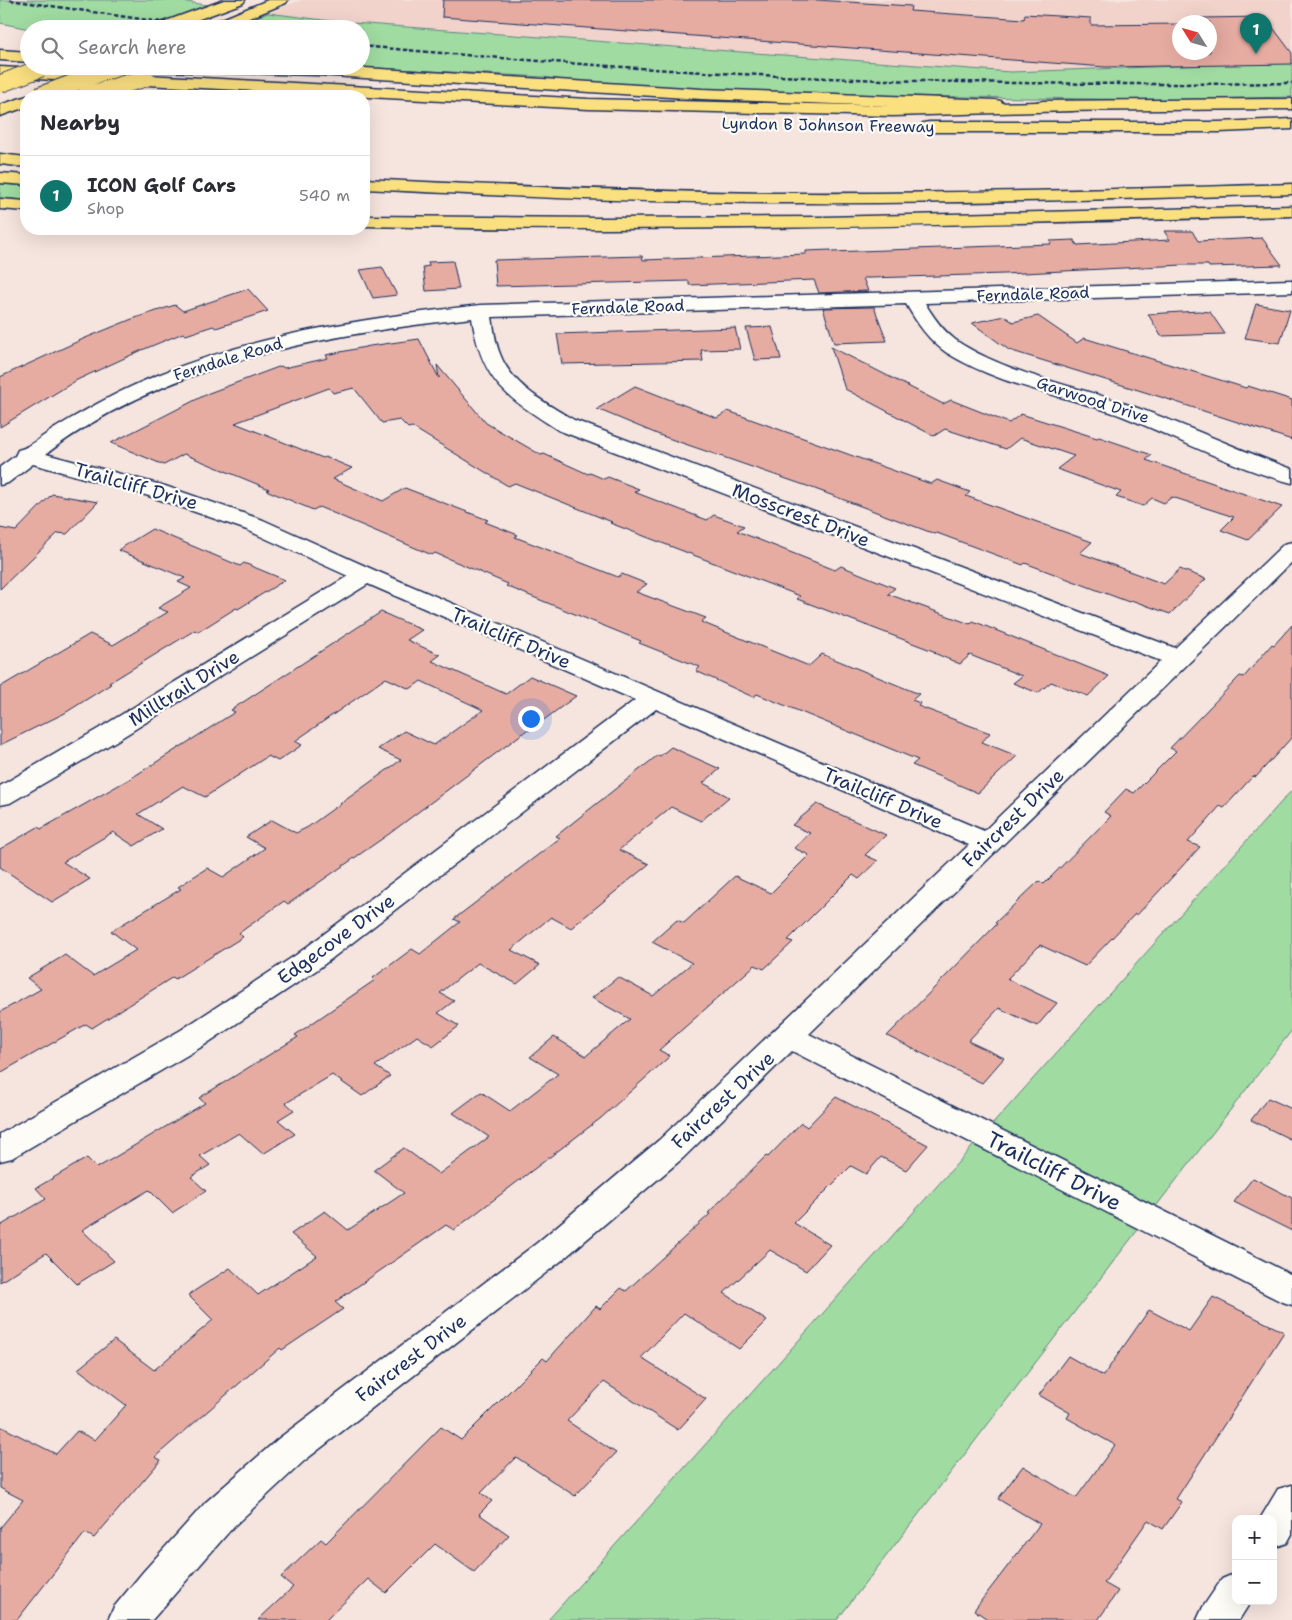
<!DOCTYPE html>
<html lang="en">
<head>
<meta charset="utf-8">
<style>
	:root { --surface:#fff; --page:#f7f7f7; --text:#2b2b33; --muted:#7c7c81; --line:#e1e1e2; --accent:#0f766e }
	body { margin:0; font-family:"Shantell Sans",sans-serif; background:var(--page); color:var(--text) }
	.controls { position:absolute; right:15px; bottom:15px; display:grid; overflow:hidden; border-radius:10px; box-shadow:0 5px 20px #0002 }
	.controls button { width:45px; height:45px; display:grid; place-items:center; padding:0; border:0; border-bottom:1px solid var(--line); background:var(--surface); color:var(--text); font:25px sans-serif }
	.compass { position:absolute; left:1172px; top:15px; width:45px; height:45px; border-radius:50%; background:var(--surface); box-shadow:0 5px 20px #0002; rotate:307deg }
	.you { position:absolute; left:530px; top:718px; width:18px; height:18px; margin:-12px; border:4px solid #fff; border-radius:50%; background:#1a73e8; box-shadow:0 0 0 8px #1a73e833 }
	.badge { display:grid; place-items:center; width:32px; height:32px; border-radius:50%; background:var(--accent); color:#fff; font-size:16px; font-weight:700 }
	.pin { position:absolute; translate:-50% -41px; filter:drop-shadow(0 1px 2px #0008) }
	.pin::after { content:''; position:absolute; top:26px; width:18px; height:15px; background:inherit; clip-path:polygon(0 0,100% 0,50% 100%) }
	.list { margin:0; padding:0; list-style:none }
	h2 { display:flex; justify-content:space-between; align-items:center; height:65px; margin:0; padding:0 20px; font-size:21px }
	h2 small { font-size:16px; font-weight:400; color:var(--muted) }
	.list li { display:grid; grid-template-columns:32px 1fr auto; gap:15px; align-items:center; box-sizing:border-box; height:80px; padding:0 20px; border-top:1px solid var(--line) }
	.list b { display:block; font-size:19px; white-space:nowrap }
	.list p { margin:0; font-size:16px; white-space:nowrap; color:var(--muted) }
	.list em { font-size:16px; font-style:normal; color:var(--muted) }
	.icon { flex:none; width:28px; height:28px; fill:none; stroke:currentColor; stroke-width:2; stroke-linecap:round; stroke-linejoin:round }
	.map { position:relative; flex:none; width:1292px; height:1620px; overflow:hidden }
	.search { position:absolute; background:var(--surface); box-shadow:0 5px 20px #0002; left:20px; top:20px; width:350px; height:55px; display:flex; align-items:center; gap:12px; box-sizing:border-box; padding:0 18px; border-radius:28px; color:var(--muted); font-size:19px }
	.panel { position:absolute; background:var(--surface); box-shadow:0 5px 20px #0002; left:20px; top:90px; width:350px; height:145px; border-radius:20px }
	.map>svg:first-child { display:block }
	.built { fill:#f1d3cc; fill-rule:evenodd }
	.green { fill:#a0dba1; stroke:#5e8580 }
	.building { fill:#e6aca2; stroke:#1b2f5e }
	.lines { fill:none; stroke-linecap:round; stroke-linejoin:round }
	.minor-casing { stroke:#1b2f5e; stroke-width:3 }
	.major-casing { stroke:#1b2f5e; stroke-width:3 }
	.highway-casing { stroke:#1b2f5e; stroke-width:3 }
	.minor { fill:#fdfcf7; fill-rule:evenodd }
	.major { fill:#fbe080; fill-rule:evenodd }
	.highway { fill:#fbe080; fill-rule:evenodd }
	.rail { stroke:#1b2f5e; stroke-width:2.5; stroke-dasharray:4.5 2.5; stroke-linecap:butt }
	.major-bridge-casing { stroke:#1b2f5e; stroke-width:19; stroke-linecap:butt }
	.major-bridge { stroke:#fbe080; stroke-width:17 }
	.labels { text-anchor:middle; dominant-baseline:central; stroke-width:4.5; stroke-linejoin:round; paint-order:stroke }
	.far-street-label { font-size:16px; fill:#1b2f5e; stroke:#fdfcf7 }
	.street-label { font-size:19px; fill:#1b2f5e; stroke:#fdfcf7 }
	.near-street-label { font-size:22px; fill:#1b2f5e; stroke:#fdfcf7 }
</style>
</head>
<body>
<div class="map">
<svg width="1292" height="1620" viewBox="0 0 1292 1620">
	<rect width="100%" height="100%" fill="#f6e4de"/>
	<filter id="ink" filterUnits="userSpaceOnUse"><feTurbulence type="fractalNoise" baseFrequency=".02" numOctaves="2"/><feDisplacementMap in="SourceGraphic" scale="10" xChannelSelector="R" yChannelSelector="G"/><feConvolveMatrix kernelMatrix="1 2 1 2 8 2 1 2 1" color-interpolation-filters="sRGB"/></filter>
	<g filter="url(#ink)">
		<!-- built -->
		<path class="built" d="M301 0H1292V62L1011 72 339 22 268 13ZM1180 22H1210V52H1180Z"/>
		<!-- green -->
		<path class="green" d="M0 0H173L207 5 144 29H29L0 23Z
			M268 13 339 22 1011 72 1292 62V97L1154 100 837 95 581 83 544 77 337 66H361V29H222Z
			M0 184 26 186V200L0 198Z
			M1292 790V1030L837 1620H548Z"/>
		<!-- building -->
		<path class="building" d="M443 0H817L911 6 910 11 1024 19 1025 14 1091 18V25L1180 24V52H1210V22H1204L1201 18 1265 17 1292 53V64L1105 67 799 44 442 17Z
			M1164 231H1192L1198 241 1262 238 1282 265 1209 267 1208 265H1183L1004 274 870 278H863L868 291 819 293 814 280 689 285V281L496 286 494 260 642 256 643 260 806 254V251L831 250 832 252 1051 244 1050 241 1074 240 1077 245 1170 240Z
			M453 261 459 289 426 291 423 267 429 266 428 262Z
			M382 267 397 295 373 298 360 270Z
			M248 289 268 311 216 328 213 326 186 335 183 333 142 350 77 380 0 427V377L83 339 132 319 175 305 183 311Z
			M1256 304 1290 310 1280 343 1245 338Z
			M874 307 887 341 834 343 823 308Z
			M1199 311 1210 312 1225 334 1161 336 1148 314Z
			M1004 316 1013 322 1038 316 1077 343 1084 338 1246 388 1248 386 1292 400V440L1164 398 1009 350 972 323Z
			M772 327 781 359 755 360 746 328Z
			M735 328 740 349 701 350 703 361 562 364 557 334Z
			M419 339 439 378 437 365 486 423 541 455 544 454 588 474 590 473 604 479 608 477 639 489 634 492 707 520 714 515 744 526 737 531 835 570 841 566 895 588 888 594 970 624 973 621 1109 676 1088 696 1051 682 1038 693 1013 683 1022 676 970 655 960 664 934 653 936 652 797 599 800 596 610 523 612 522 515 483 508 486 412 427 408 428 400 420 382 423 354 388 333 393 329 388 235 423 323 458 325 457 352 468 333 479 383 501 405 488 488 520 485 522 518 535 515 537 618 577 622 574 647 584 636 592 706 618 701 622 809 666 822 654 919 694 912 700 920 703 918 706 990 733 982 742 1017 756 978 793 912 765 918 760 757 694 753 697 696 671 700 667 639 643 641 641 506 586 508 584 435 553 432 555 319 507 313 510 266 490 269 489 184 454 164 465 111 443 209 393 281 366 284 368 328 358 326 355 370 346Z
			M831 347 943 404 951 400 1009 423 1021 414 1097 438 1099 437 1152 455 1146 460 1282 507 1248 540 1221 530 1234 517 1172 497 1164 503 1152 498 1143 506 1116 497 1121 492 1057 469 1074 456 1020 438 1006 449 945 429 934 436 845 389Z
			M635 386 717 418 728 411 931 484 937 480 970 492 966 496 1092 542 1080 553 1164 584 1180 569 1206 579 1170 614 1131 600 1129 602 1025 563 1023 565 937 533 935 534 807 486 662 436 597 409Z
			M52 494 98 502 67 534 58 533 0 589V528L16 531Z
			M152 529 240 566 244 563 285 580 238 609 236 608 198 632 195 630 109 683 111 684 65 713 0 745V687L90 634 113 645 168 612 158 608 191 588 178 582 185 578 118 550Z
			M381 612 422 630 407 640 440 655 432 661 506 694 530 676 576 696 529 731 527 730 389 834 288 904 284 901 239 933 243 937 175 979 173 977 92 1028 86 1024 0 1073V1012L41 989 27 978 65 955 93 976 136 950 111 931 181 889 178 887 207 868 223 877 265 848 246 837 272 820 296 833 308 827 401 760 378 749 404 731 434 745 483 710 421 681 410 689 386 678 295 741 302 745 278 761 268 756 205 797 183 786 138 814 162 829 134 846 113 832 63 862 90 879 52 902 0 867V849L38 827 41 829 133 777 235 712 231 710Z
			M1292 625V737L1256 777 1253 776 1224 808 1220 806 1188 842 1200 847 1137 915 1135 914 1085 966 1040 945 1007 979 1057 1003 1037 1026 999 1008 968 1041 1004 1058 982 1083 887 1036 997 924 995 923 1039 881 1044 884 1111 816 1104 812 1126 789 1134 793 1176 751 1170 748 1240 676 1244 677 1272 644 1274 645Z
			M671 747 720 769 703 783 729 797 701 821 671 807 619 850 649 864 571 928 551 917 511 950 540 965 517 984 478 963 440 993 454 1001 438 1013 459 1026 433 1046 417 1036 375 1066 390 1076 362 1096 332 1075 286 1103 294 1110 278 1120 295 1134 263 1154 239 1133 200 1156 210 1165 191 1177 206 1191 172 1213 149 1190 82 1230 114 1261 77 1284 46 1253 0 1282V1226L46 1199 36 1188 87 1158 97 1168 205 1103 199 1098 298 1037 295 1035 375 980 373 978 412 949 420 954 460 922 454 919 560 838 556 836 658 755 660 756Z
			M817 804 886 835 865 855 878 861 859 879 853 875 788 940 793 942 764 969 755 965 659 1050 670 1056 601 1118 454 1230 446 1225 335 1302 343 1309 282 1350 280 1348 155 1457 161 1460 94 1538 85 1533 17 1620H0V1528L23 1500 0 1488V1426L56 1454 77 1431 95 1440 126 1405 78 1369 114 1340 154 1370 213 1320 188 1295 230 1268 258 1295 317 1256 291 1234 325 1211 348 1230 404 1193 374 1170 404 1148 439 1174 489 1137 453 1113 481 1092 510 1111 558 1074 530 1057 554 1037 586 1056 630 1019 592 998 618 977 653 996 692 963 652 942 677 920 684 923 735 876 771 893 809 855 794 848 810 833 792 825Z
			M836 1097 928 1145 906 1170 881 1157 866 1174 851 1166 794 1223 830 1245 806 1271 770 1250 724 1293 767 1321 739 1349 684 1313 641 1358 706 1399 678 1430 604 1382 567 1421 616 1453 575 1496 516 1457 481 1493 492 1501 479 1514 509 1535 474 1572 435 1544 386 1593 368 1579 326 1620H258L293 1587 281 1577 321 1539 326 1543 441 1427 461 1440 543 1358 547 1361 596 1306 600 1309 621 1288 626 1291 710 1214 708 1213 766 1156 768 1157 801 1123 807 1127Z
			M1268 1098 1292 1109V1140L1251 1120Z
			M1253 1178 1292 1198V1231L1234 1202Z
			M1213 1297 1284 1332 1176 1499 1182 1502 1163 1529 1148 1520 1104 1583 1118 1591 1098 1620H989L974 1610 1040 1524 998 1499 1023 1466 1076 1498 1115 1445 1067 1418 1070 1413 1039 1395 1068 1356 1103 1376 1149 1310 1189 1331Z"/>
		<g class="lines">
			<!-- minor casing -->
			<g class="minor-casing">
				<path id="minor" d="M1292 280V292L925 303C935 320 946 335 963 345 1013 375 1072 385 1126 404 1182 423 1236 449 1292 469V483C1233 468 1178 438 1122 416 1064 395 1000 386 947 353 929 341 917 323 906 304L492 317C494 329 495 342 500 354 512 386 547 404 574 420L1175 648 1284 544 1292 542V562L809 1034 1292 1275V1305L1280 1301 792 1051 683 1158 561 1261 304 1461 234 1526 152 1620H108L114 1607 143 1572 206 1502 278 1439 537 1243 659 1140 969 845 656 709 318 969 203 1046 12 1158 0 1161V1134L181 1030 296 955 635 700 368 584 116 741 10 803 0 805V786L98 729 348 576 247 530 149 496 33 464 8 483 0 485V467L15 456 18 450C32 447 44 434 57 427 90 407 123 389 158 375 261 333 372 317 481 305ZM472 318C482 383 506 396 558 430L1161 661 984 831 374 570 263 520 165 486 46 454C166 362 326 334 472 318Z
					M1292 1485V1534L1287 1543 1273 1548V1519H1260L1278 1489Z
					M1236 1573V1601H1251L1239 1620H1197L1203 1607 1222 1579Z"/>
			</g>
			<!-- major casing -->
			<g class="major-casing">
				<path id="major" d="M224 0H245L243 3 172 29H150L152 26Z
					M268 0H288L286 3 225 28 217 29 212 25 215 22Z
					M0 50 29 52V62L0 60Z
					M103 66H125C119 73 106 78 97 75L95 72Z
					M144 66H333L702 89 995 100 1001 101 1003 105 1001 109 995 110 702 99 316 75 152 71 146 69Z
					M27 96 26 107 0 116V105Z
					M1292 99V109L1043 111 1037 110 1035 106 1037 102 1043 101Z
					M0 173 26 175V185L0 183Z
					M0 199 26 201V211L0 209Z
					M1292 206V216C983 224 673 234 364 226V216L603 218 824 217Z"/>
			</g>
			<!-- highway casing -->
			<g class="highway-casing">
				<path id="highway" d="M0 67 588 99 893 106 1072 101 1078 102 1080 106 1078 110 1072 111 893 116 588 109 0 77Z
					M1292 119V129L1219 132H929L923 131 921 127 923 123 929 122H1219Z
					M0 154 26 157V167L0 164Z
					M364 179C504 186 644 192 784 193 953 194 1123 189 1292 184V194C1123 199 953 204 784 203 644 203 504 196 364 189Z"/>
			</g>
			<!-- minor -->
			<use href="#minor" class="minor"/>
			<!-- major -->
			<use href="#major" class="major"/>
			<!-- highway -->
			<use href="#highway" class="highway"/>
			<!-- rail -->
			<path class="rail" d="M10 0 209 29
				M361 46C517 60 672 72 828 78 983 84 1137 85 1292 83"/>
			<!-- major-bridge casing -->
			<g class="major-bridge-casing">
				<path id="major-bridge" d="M0 84 41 68
					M39 96 103 72
					M86 96 145 78"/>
			</g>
			<!-- major-bridge -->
			<use href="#major-bridge" class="major-bridge"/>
		</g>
	</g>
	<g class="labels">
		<!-- far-street labels -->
		<g class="far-street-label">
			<text transform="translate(828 125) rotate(1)">Lyndon B Johnson Freeway</text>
			<text transform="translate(1033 294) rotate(-2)">Ferndale Road</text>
			<text transform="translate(628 307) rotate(-2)">Ferndale Road</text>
			<text transform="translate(228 359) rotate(-17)">Ferndale Road</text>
			<text transform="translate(1093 400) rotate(18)">Garwood Drive</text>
		</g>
		<!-- street labels -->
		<g class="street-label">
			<text transform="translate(136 486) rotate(16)">Trailcliff Drive</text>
			<text transform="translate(801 515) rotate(21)">Mosscrest Drive</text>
			<text transform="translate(511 638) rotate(23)">Trailcliff Drive</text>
			<text transform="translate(184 688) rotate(-32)">Milltrail Drive</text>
			<text transform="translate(883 798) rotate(23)">Trailcliff Drive</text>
			<text transform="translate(1013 818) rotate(-44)">Faircrest Drive</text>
			<text transform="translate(336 939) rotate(-36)">Edgecove Drive</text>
			<text transform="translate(723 1100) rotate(-43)">Faircrest Drive</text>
			<text transform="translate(411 1358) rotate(-37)">Faircrest Drive</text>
		</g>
		<!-- near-street labels -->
		<g class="near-street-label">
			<text transform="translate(1054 1171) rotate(27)">Trailcliff Drive</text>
		</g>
	</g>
</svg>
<div class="controls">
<button>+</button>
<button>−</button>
</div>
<svg class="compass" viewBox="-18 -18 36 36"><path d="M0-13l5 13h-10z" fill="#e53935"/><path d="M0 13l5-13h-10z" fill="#7c7c81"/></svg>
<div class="you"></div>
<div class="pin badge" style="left:1256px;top:54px">1</div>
<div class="search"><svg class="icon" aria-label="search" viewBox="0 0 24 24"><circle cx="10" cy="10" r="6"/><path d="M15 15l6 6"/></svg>Search here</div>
<section class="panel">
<h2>Nearby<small></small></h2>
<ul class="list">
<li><span class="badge">1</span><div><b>ICON Golf Cars</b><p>Shop</p></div><em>540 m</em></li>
</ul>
</section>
</div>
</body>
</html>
